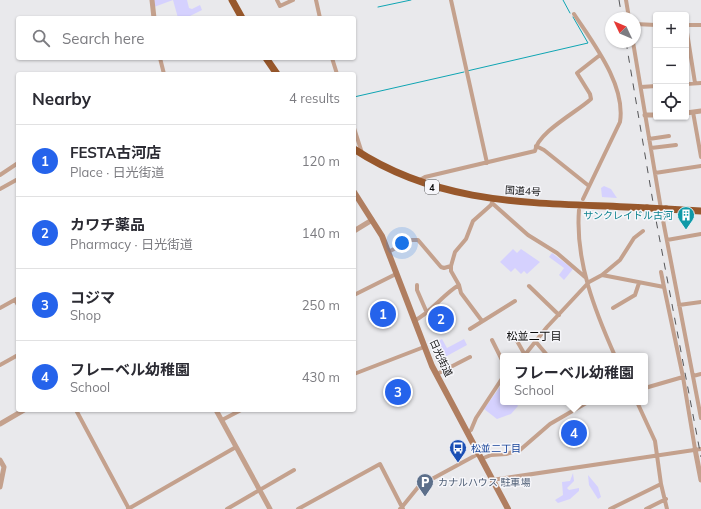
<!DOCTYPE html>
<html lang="en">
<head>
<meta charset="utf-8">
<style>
	:root { --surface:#fff; --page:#f2f2f3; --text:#2b2b33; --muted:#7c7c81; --line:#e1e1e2; --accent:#2563eb }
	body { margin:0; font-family:Mulish,"Noto Sans JP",sans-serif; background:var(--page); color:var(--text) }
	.controls { position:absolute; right:12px; top:12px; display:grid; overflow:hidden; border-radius:4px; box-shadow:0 1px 3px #0004 }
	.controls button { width:36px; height:36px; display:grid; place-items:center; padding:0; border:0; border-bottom:1px solid var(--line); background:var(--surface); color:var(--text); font:20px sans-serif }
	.compass { position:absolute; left:605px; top:12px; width:36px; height:36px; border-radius:50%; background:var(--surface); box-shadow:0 1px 3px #0004; rotate:314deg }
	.you { position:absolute; left:402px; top:243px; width:14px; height:14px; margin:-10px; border:3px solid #fff; border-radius:50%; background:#1a73e8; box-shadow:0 0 0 6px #1a73e833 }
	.badge { display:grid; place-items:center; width:26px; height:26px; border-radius:50%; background:var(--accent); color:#fff; font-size:13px; font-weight:700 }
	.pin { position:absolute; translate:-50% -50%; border:2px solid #fff; box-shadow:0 1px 4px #0006 }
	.popup { position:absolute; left:500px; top:353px; width:148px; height:52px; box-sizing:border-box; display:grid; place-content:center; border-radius:4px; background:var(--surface); filter:drop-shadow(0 1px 3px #0005); font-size:13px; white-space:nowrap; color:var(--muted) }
	.popup b { font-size:15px; color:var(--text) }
	.popup::after { content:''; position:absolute; left:50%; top:100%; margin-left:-8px; border:8px solid transparent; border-top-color:var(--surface) }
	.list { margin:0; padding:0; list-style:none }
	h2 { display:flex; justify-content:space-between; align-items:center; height:52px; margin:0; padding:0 16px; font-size:17px }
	h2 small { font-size:13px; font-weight:400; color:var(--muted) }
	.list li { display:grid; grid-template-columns:26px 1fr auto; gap:12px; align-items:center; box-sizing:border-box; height:72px; padding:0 16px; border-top:1px solid var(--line) }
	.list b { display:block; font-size:15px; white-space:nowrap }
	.list p { margin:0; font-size:13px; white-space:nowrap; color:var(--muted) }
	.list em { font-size:13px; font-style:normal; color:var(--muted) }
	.icon { flex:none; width:22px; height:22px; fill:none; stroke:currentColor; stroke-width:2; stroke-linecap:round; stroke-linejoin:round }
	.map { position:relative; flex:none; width:701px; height:509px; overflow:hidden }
	.search { position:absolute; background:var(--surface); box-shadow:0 1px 3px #0004; left:16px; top:16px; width:340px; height:44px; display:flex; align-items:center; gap:10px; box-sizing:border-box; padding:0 14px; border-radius:4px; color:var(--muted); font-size:15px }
	.panel { position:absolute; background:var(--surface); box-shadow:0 1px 3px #0004; left:16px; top:72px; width:340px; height:340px; border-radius:4px }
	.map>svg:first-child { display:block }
	.green { fill:#d5d1fe }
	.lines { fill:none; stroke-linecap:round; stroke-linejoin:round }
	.stream { stroke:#0fa5b3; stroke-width:1 }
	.minor { stroke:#c4a18d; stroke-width:4 }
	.tertiary { stroke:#c4a18d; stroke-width:5 }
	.secondary { stroke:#b07e60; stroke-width:6 }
	.trunk { stroke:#98582c; stroke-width:7 }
	.rail { stroke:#555557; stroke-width:1; stroke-dasharray:7 7; stroke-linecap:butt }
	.trunk-bridge { stroke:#98582c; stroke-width:7 }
	.labels { text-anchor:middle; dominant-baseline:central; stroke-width:3; stroke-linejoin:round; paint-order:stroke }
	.shield { fill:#f6f6fa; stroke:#525253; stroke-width:1 }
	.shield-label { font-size:9px; font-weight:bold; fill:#0b0b0c }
	.street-label { font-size:10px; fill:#0b0b0c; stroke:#f6f6fa }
	.culture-label { font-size:10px; fill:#0d838f; stroke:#f6f6fa; text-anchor:end }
	.transit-label { font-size:10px; fill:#164399; stroke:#f6f6fa; text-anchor:start }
	.service-label { font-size:10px; fill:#4e5e75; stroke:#f6f6fa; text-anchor:start }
	.neighbourhood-label { font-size:11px; fill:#0b0b0c; stroke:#f6f6fa }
</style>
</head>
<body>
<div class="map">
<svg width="701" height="509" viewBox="0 0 701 509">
	<rect width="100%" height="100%" fill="#e9e9ec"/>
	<!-- green -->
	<path class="green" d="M153 0H187L189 8 192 9 200 5 202 10 186 18H178L173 0 154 7Z
		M604 186 611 189 617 198 602 197 601 188Z
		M513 249 517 253 521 249 540 262 527 274 524 271 521 274 515 268 511 272 500 262Z
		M552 253 573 269 564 280 559 275 564 268 549 257Z
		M442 339 447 348 464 339 467 345 445 357 437 342Z
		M502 384 503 402H515L518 406 511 414 497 419 484 409Z
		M573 473 574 481 567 488 569 490 579 488V491L570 499 558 503 555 500 563 495 562 482 570 481Z
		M588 475 598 487 601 497 598 499 589 485Z"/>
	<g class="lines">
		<!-- stream -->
		<path class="stream" d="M563 0 570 13
			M378 7 411 0
			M467 71 588 43 573 17
			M354 97 464 72"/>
		<!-- minor -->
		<path class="minor" d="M277 0 280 6 293 0
			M316 0 320 18
			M451 0 487 163
			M626 0 629 18
			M574 14C593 43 626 85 620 122L583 199
			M635 24 656 25
			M686 25H701
			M686 26 695 83
			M633 42 662 215 701 418
			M160 58 164 74
			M332 58 337 74
			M686 84 701 83
			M641 87 656 86
			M693 112 701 157
			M354 128 362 153
			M649 139 669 136
			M536 146 544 150 589 186
			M651 148 676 145
			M655 173 701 166
			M0 175 18 163
			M418 181 425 177 535 151C538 132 577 112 591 99L590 94 577 73 600 55
			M0 189 18 179
			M492 203 528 235 557 253 585 277
			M579 210C575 261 595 311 615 356
			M667 240 701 234
			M388 252 412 240H418L441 267 444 268 451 266
			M661 272 664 287
			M602 275 664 287 683 377 695 449
			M417 285V290L427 313
			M529 286 559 315
			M354 295 396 274
			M15 300 18 305
			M679 305 701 302
			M0 308 18 298
			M613 308 635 295 639 283
			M414 321C432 312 442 295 459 285
			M482 321 461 293 459 285 451 271V266L455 252 466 239 473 221 491 205 493 200
			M470 329 515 301
			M513 334 525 355
			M492 340 503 362
			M536 342 547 355
			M524 356 547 327 589 282 602 275 620 260 634 238 643 231
			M0 365 18 355
			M354 374 424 347
			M437 374 470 357
			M693 376 701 374
			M645 388 683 377
			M637 402 655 441 661 484 667 509
			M76 410 129 509
			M222 420 241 410
			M467 433 471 430 476 418 503 377
			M481 459 491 455 506 454 520 450 550 424 588 402
			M492 480 701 449
			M128 509 236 447
			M227 509 294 470
			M298 509 380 464 402 507 400 509
			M403 509 402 507 419 486 478 454
			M610 509 661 484
			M646 509 666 499"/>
		<!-- tertiary -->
		<path class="tertiary" d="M152 0 154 18
			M686 113 701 111
			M645 115H656
			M354 231 372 220
			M216 410 270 509
			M0 424 24 410
			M695 449 701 480
			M0 460 4 467 0 487"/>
		<!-- secondary -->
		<path class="secondary" d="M354 192 382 236 432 366 508 509"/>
		<!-- trunk -->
		<path class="trunk" d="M232 0 242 18
			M266 58 277 74
			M354 149C445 209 543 202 647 208
			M666 209 701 211"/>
		<!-- rail -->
		<path class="rail" d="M619 0 622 18
			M626 42 656 220 701 457"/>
		<!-- trunk-bridge -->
		<path class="trunk-bridge" d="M647 208 666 209"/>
	</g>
	<!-- icons -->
	<defs>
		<g id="building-pin" transform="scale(0.9)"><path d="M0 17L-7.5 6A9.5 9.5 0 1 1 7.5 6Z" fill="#0f9aa8" stroke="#f6f6fa"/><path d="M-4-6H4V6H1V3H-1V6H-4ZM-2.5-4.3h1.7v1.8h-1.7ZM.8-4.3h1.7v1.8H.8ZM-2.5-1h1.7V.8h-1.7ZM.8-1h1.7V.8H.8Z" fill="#fff"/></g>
		<g id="bus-pin" transform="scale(0.9)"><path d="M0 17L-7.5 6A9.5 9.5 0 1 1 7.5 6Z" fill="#1a4fb4" stroke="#f6f6fa"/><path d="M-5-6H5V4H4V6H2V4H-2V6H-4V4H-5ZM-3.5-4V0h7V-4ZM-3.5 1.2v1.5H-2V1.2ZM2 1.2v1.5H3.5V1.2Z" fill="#fff"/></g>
		<g id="parking-pin" transform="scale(0.9)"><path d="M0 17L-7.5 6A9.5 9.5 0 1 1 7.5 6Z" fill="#5c6f8a" stroke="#f6f6fa"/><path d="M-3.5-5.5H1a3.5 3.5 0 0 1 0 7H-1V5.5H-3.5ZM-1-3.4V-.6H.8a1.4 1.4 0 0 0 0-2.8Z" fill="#fff"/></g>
	</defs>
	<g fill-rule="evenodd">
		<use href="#building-pin" x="686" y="215"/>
		<use href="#bus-pin" x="458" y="448"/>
		<use href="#parking-pin" x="425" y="482"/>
	</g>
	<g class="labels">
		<!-- shield labels -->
		<rect class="shield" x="425" y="180" width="14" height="14" rx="3"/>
		<g class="shield-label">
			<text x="432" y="187">4</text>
		</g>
		<!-- street labels -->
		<g class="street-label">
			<text transform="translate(523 191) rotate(3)">国道4号</text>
			<text transform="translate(441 358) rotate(65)">日光街道</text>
		</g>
		<!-- culture labels -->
		<g class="culture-label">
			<text x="673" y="215">サンクレイドル古河</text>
		</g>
		<!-- transit labels -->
		<g class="transit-label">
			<text x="471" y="448">松並二丁目</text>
		</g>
		<!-- service labels -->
		<g class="service-label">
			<text x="438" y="482">カナルハウス 駐車場</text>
		</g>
		<!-- neighbourhood labels -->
		<g class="neighbourhood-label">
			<text x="534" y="336">松並二丁目</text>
		</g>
	</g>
</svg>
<div class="controls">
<button>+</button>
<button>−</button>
<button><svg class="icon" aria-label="locate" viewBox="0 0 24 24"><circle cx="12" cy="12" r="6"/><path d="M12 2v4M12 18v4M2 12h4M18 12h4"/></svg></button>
</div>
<svg class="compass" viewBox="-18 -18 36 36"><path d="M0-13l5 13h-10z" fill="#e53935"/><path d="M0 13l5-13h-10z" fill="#7c7c81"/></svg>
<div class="you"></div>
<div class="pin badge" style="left:383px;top:314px">1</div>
<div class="pin badge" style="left:441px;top:319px">2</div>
<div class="pin badge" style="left:398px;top:392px">3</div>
<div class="pin badge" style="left:574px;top:433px">4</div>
<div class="popup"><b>フレーベル幼稚園</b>School</div>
<div class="search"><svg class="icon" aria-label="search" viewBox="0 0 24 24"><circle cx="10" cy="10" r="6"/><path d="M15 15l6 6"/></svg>Search here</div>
<section class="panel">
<h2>Nearby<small>4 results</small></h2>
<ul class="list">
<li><span class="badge">1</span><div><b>FESTA古河店</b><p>Place · 日光街道</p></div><em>120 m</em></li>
<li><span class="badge">2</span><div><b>カワチ薬品</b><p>Pharmacy · 日光街道</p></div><em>140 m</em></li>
<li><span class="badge">3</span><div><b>コジマ</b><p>Shop</p></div><em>250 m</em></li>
<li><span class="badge">4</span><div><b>フレーベル幼稚園</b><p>School</p></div><em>430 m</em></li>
</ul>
</section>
</div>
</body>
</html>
